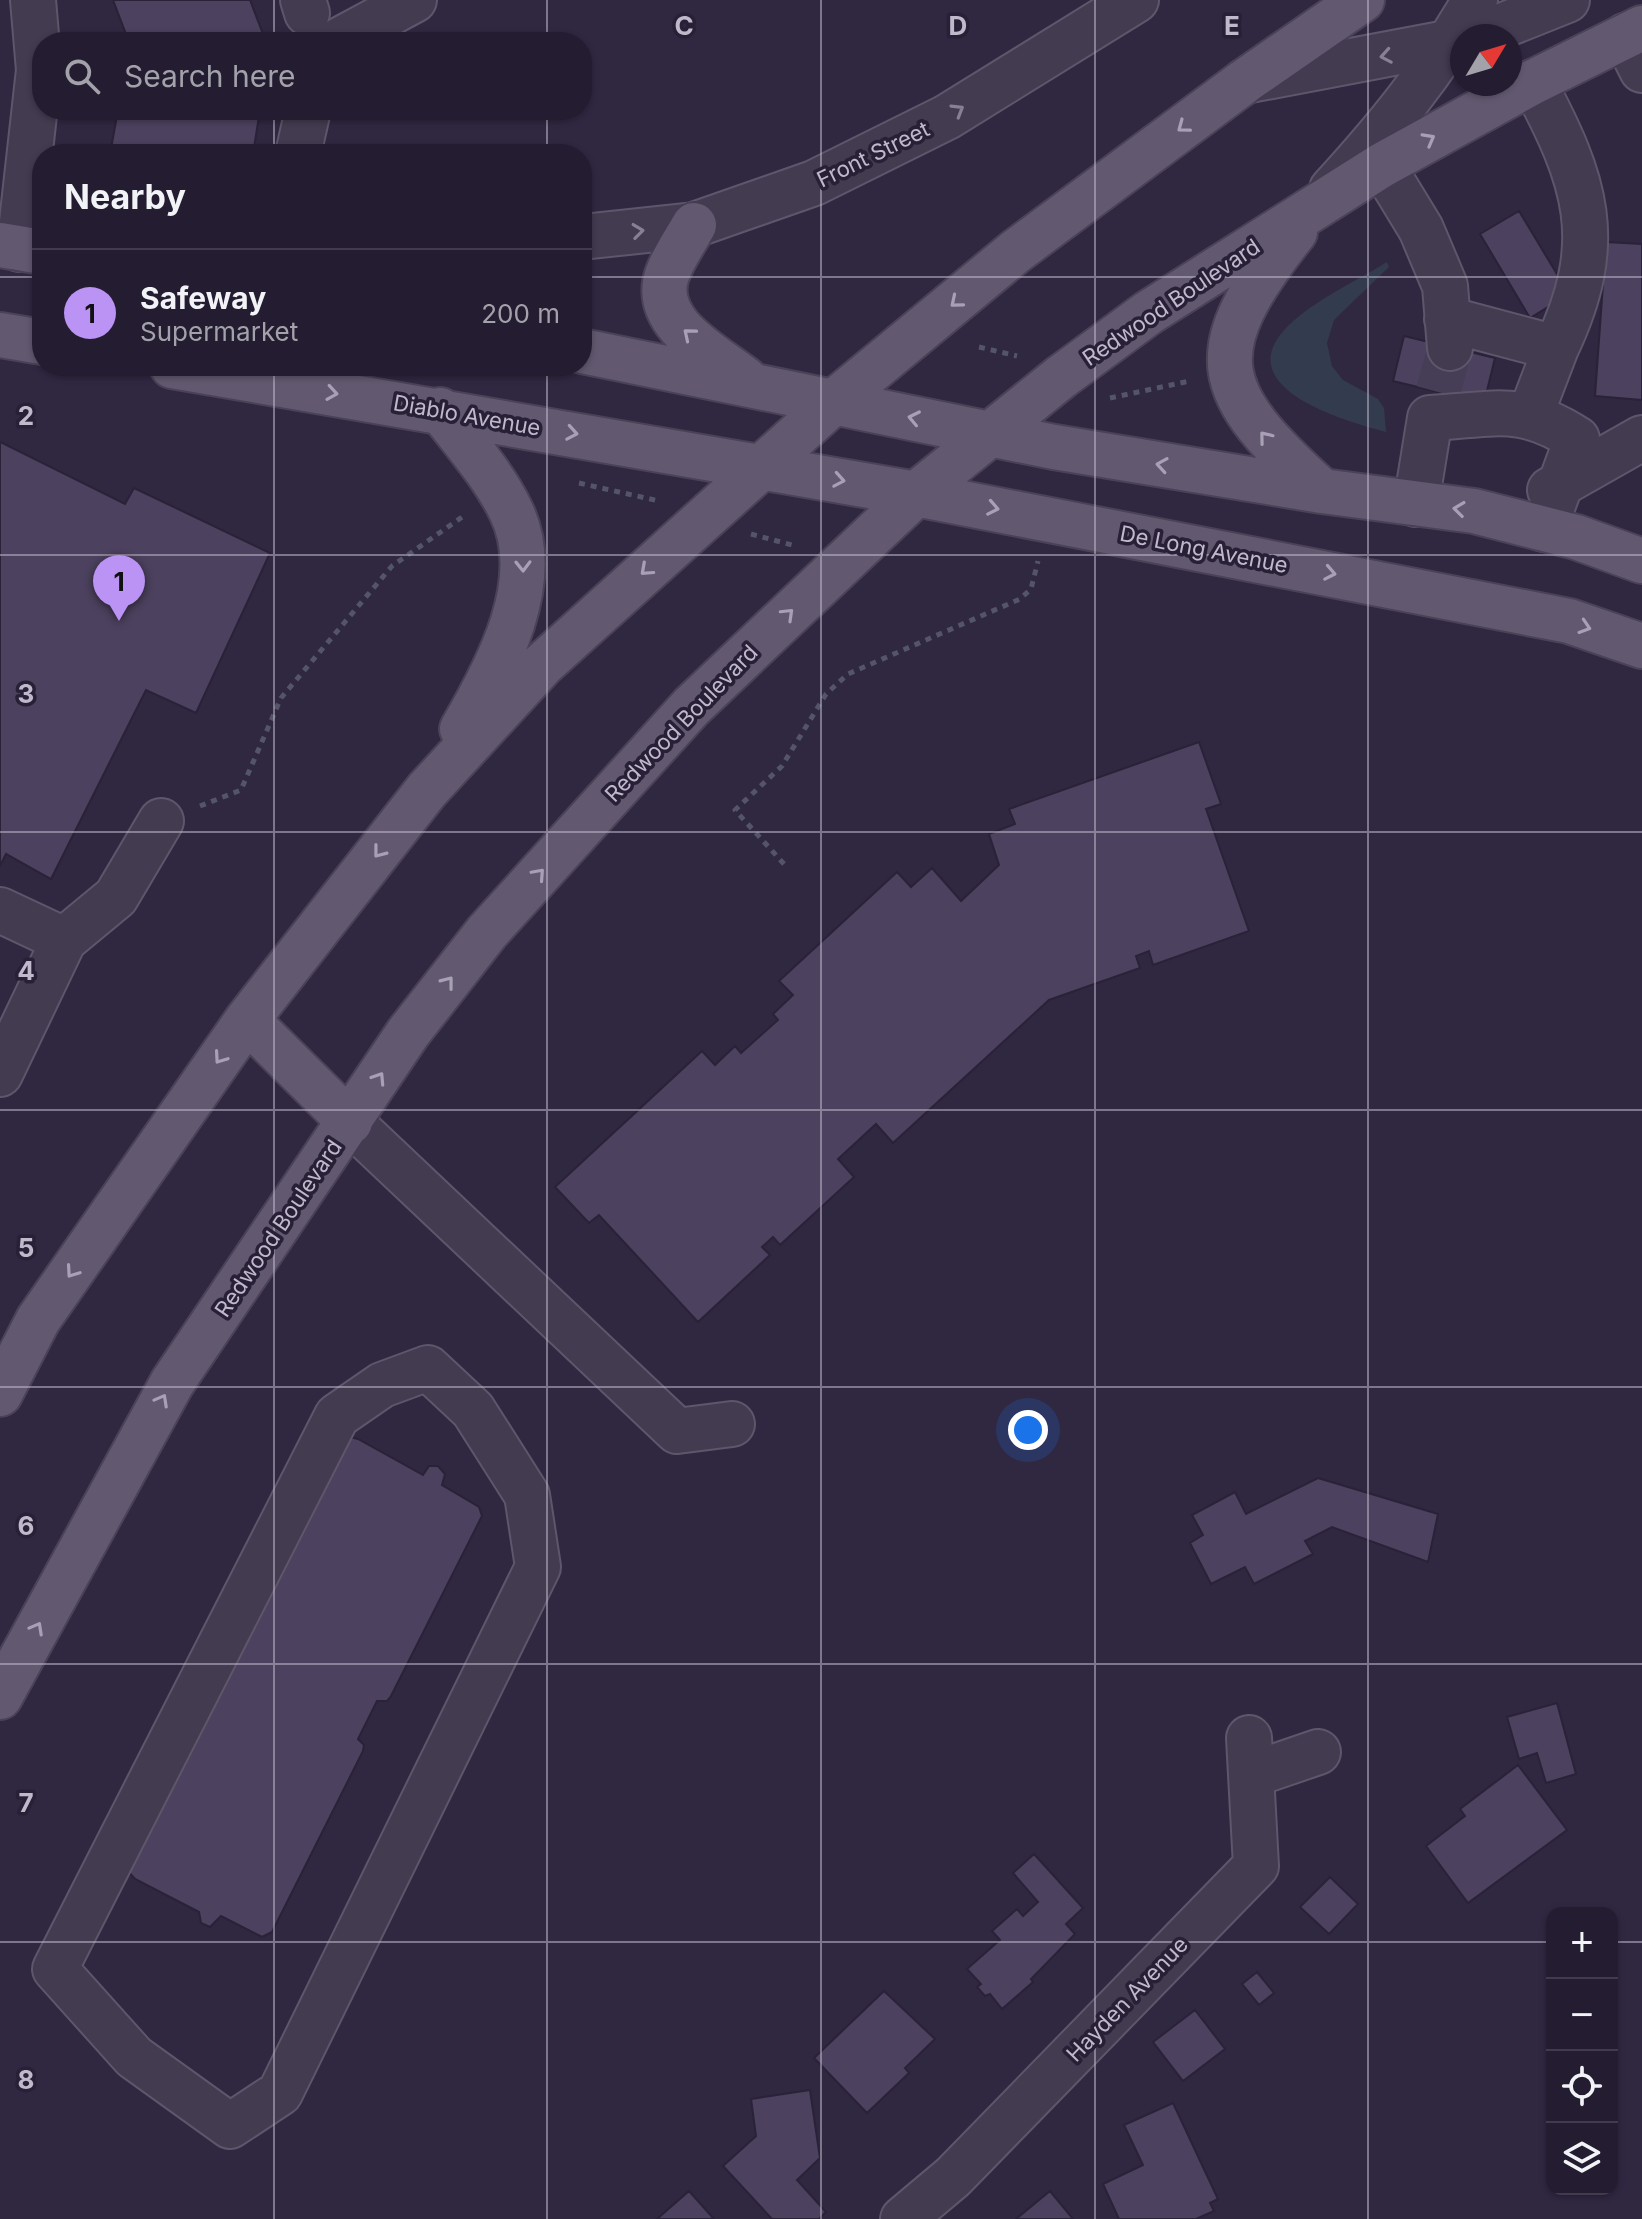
<!DOCTYPE html>
<html lang="en">
<head>
<meta charset="utf-8">
<style>
	:root { --surface:#241d31; --page:#2c2639; --text:#f1f3f6; --muted:#a3a2ab; --line:#413b4d; --accent:#ba93f4 }
	body { margin:0; font-family:Inter,sans-serif; background:var(--page); color:var(--text) }
	.controls { position:absolute; right:24px; bottom:24px; display:grid; overflow:hidden; border-radius:16px; box-shadow:0 2px 6px #0004 }
	.controls button { width:72px; height:72px; display:grid; place-items:center; padding:0; border:0; border-bottom:2px solid var(--line); background:var(--surface); color:var(--text); font:40px sans-serif }
	.compass { position:absolute; left:1450px; top:24px; width:72px; height:72px; border-radius:50%; background:var(--surface); box-shadow:0 2px 6px #0004; rotate:52deg }
	.you { position:absolute; left:1028px; top:1430px; width:28px; height:28px; margin:-20px; border:6px solid #fff; border-radius:50%; background:#1a73e8; box-shadow:0 0 0 12px #1a73e833 }
	.badge { display:grid; place-items:center; width:52px; height:52px; border-radius:50%; background:var(--accent); color:#111; font-size:26px; font-weight:700 }
	.pin { position:absolute; translate:-50% -66px; filter:drop-shadow(0 2px 4px #0008) }
	.pin::after { content:''; position:absolute; top:42px; width:28px; height:24px; background:inherit; clip-path:polygon(0 0,100% 0,50% 100%) }
	.list { margin:0; padding:0; list-style:none }
	h2 { display:flex; justify-content:space-between; align-items:center; height:104px; margin:0; padding:0 32px; font-size:34px }
	h2 small { font-size:26px; font-weight:400; color:var(--muted) }
	.list li { display:grid; grid-template-columns:52px 1fr auto; gap:24px; align-items:center; box-sizing:border-box; height:128px; padding:0 32px; border-top:2px solid var(--line) }
	.list b { display:block; font-size:30px; white-space:nowrap }
	.list p { margin:0; font-size:26px; white-space:nowrap; color:var(--muted) }
	.list em { font-size:26px; font-style:normal; color:var(--muted) }
	.icon { flex:none; width:44px; height:44px; fill:none; stroke:currentColor; stroke-width:2; stroke-linecap:round; stroke-linejoin:round }
	.map { position:relative; flex:none; width:1642px; height:2219px; overflow:hidden }
	.search { position:absolute; background:var(--surface); box-shadow:0 2px 6px #0004; left:32px; top:32px; width:560px; height:88px; display:flex; align-items:center; gap:20px; box-sizing:border-box; padding:0 28px; border-radius:32px; color:var(--muted); font-size:30px }
	.panel { position:absolute; background:var(--surface); box-shadow:0 2px 6px #0004; left:32px; top:144px; width:560px; height:232px; border-radius:32px }
	.map>svg:first-child { display:block }
	.green { fill:#333b4e }
	.building { fill:#4c415e; stroke:#2a2238; stroke-width:2 }
	.lines { fill:none; stroke-linecap:round; stroke-linejoin:round }
	.minor-tunnel { stroke:#463d56; stroke-width:44; stroke-dasharray:44 22; stroke-linecap:butt }
	.minor-casing { stroke:#5e566b; stroke-width:48 }
	.major-casing { stroke:#4a4257; stroke-width:48 }
	.path { stroke:#545569; stroke-width:5; stroke-dasharray:6 6; stroke-linecap:butt }
	.minor { stroke:#433b50; stroke-width:44 }
	.major { stroke:#625970; stroke-width:44 }
	.oneway { stroke:#888094 }
	.oneway2 { stroke:#a8a0b4 }
	.grid { fill:none; stroke:#c0b8cb; stroke-width:2; stroke-opacity:0.55 }
	.labels { text-anchor:middle; dominant-baseline:central; stroke-width:7; stroke-linejoin:round; paint-order:stroke }
	.street-label { font-size:22px; fill:#c0b8cb; stroke:#282036 }
	.grid-label { font-size:26px; text-anchor:middle; font-weight:bold; fill:#c0b8cb; stroke:#282036; stroke-width:7; stroke-linejoin:round; paint-order:stroke }
</style>
</head>
<body>
<div class="map">
<svg width="1642" height="2219" viewBox="0 0 1642 2219">
	<rect width="100%" height="100%" fill="#302741"/>
	<!-- green -->
	<path class="green" d="M1387 262 1389 267 1334 320 1327 343 1332 366 1343 380 1378 399 1384 408 1386 432C1344 421 1225 387 1289 325 1315 300 1356 281 1387 262Z"/>
	<!-- building -->
	<path class="building" d="M113 0H250L266 42H129Z
		M118 110H260L253 154H110Z
		M1519 211 1569 294 1530 318 1480 234Z
		M1606 242 1642 244V400L1595 396Z
		M1404 336 1495 358 1484 403 1393 381Z
		M0 442 125 504 134 488 270 553 196 713 146 690 51 879 6 854 0 866Z
		M1199 742 1221 804 1206 809 1249 931 1153 965 1149 951 1136 956 1140 968 1049 1000 893 1143 876 1124 838 1159 854 1177 780 1245 773 1237 762 1247 770 1255 698 1322 599 1215 589 1223 555 1187 702 1051 715 1065 735 1046 741 1053 778 1020 773 1014 793 995 779 981 897 872 911 887 932 868 961 901 999 865 989 834 1015 824 1009 809Z
		M346 1436 358 1439 423 1475 429 1466H438L445 1474 442 1485 479 1507 482 1516 391 1696 387 1701H377L358 1739 364 1745 363 1751 272 1932 262 1937 221 1916 210 1927 201 1923 199 1912 135 1879 126 1869Z
		M1318 1478 1438 1514 1428 1562 1332 1527 1305 1541 1313 1554 1254 1584 1245 1567 1211 1584 1190 1543 1203 1535 1192 1515 1235 1492 1246 1514Z
		M1557 1703 1576 1774 1546 1783 1537 1753 1519 1759 1507 1717Z
		M1518 1765 1567 1830 1468 1903 1426 1846 1465 1816 1460 1809Z
		M1034 1854 1083 1908 1066 1924 1075 1934 1031 1979 1033 1982 1002 2009 990 1994 985 1996 977 1987 981 1984 967 1969 1000 1940 992 1931 1017 1909 1023 1916 1038 1902 1013 1873Z
		M1330 1877 1358 1904 1329 1934 1300 1907Z
		M1257 1972 1274 1993 1259 2005 1242 1984Z
		M884 1991 935 2039 905 2068 909 2073 867 2113 814 2058Z
		M1195 2010 1225 2049 1183 2081 1153 2042Z
		M810 2090 820 2158 797 2180 826 2212 819 2219H772L723 2166 756 2136 751 2099Z
		M1173 2103 1218 2199 1210 2203 1214 2211 1196 2219H1119L1103 2184 1143 2165 1124 2125Z
		M689 2191 714 2219H657Z
		M1050 2191 1073 2219H1016Z"/>
	<g class="lines">
		<!-- minor-tunnel -->
		<path class="minor-tunnel" d="M1438 392 1450 348"/>
		<!-- minor casing -->
		<g class="minor-casing">
			<path id="minor" d="M303 0 307 13
				M1477 36 1567 0
				M1625 36 1642 70
				M336 42 414 0
				M1245 81 1462 40
				M298 154 308 110
				M1382 165 1421 229 1445 286 1450 348
				M1332 189C1386 130 1435 70 1475 0
				M582 237 694 225 814 183 947 117 1136 0
				M19 249 39 70 33 0
				M1447 319 1556 348C1607 241 1586 181 1533 82
				M1530 416 1556 348
				M1550 490 1642 438
				M1416 504 1430 418C1494 415 1520 402 1577 439L1544 529
				M0 910 64 940 0 1074
				M64 940 116 897 161 821
				M350 1122 677 1431 732 1424
				M428 1368 473 1410 527 1495 538 1567 280 2093 230 2126 134 2057 55 1969 337 1416 382 1385Z
				M1251 1775 1318 1752
				M903 2219 953 2177 1256 1866 1249 1738"/>
		</g>
		<!-- major casing -->
		<g class="major-casing">
			<path id="major" d="M694 225C685 241 673 258 667 275 651 323 713 354 745 379
				M1295 232C1198 354 1211 391 1322 491
				M0 245 42 252
				M0 335 42 342
				M582 351 1054 447 1322 491 1474 511 1576 537 1642 561
				M172 366 916 494 1569 621 1642 646
				M440 410C464 442 494 475 511 511 545 580 497 669 462 729
				M247 1020 350 1122
				M0 1394 38 1320 247 1020 427 790 542 665 835 401 1015 252 1245 81 1362 0
				M0 1697 172 1383 408 1033 487 932 691 707 916 494 1061 377 1148 313 1382 165 1533 82 1642 28"/>
		</g>
		<!-- path -->
		<path class="path" d="M979 347 1017 356
			M1110 398 1190 381
			M579 483 659 501
			M751 534 792 545
			M200 806 241 790 281 698 392 566 465 515
			M784 864 735 810 782 766 826 694 848 674 1020 599 1031 589 1038 561"/>
		<!-- minor -->
		<use href="#minor" class="minor"/>
		<!-- major -->
		<use href="#major" class="major"/>
	</g>
	<!-- one-way arrows -->
	<defs><path id="oneway-chevron" d="M-2-3.5L2.5 0L-2 3.5" fill="none" stroke-width="1.6" stroke-linecap="round" stroke-linejoin="round" transform="scale(2)"/></defs>
	<g class="oneway">
		<use href="#oneway-chevron" transform="translate(1386 56) rotate(170)"/>
		<use href="#oneway-chevron" transform="translate(958 110) rotate(-31)"/>
		<use href="#oneway-chevron" transform="translate(638 231) rotate(-7)"/>
	</g>
	<g class="oneway2">
		<use href="#oneway-chevron" transform="translate(1183 127) rotate(143)"/>
		<use href="#oneway-chevron" transform="translate(1429 139) rotate(-29)"/>
		<use href="#oneway-chevron" transform="translate(956 302) rotate(140)"/>
		<use href="#oneway-chevron" transform="translate(689 334) rotate(-140)"/>
		<use href="#oneway-chevron" transform="translate(332 393) rotate(9)"/>
		<use href="#oneway-chevron" transform="translate(914 418) rotate(-168)"/>
		<use href="#oneway-chevron" transform="translate(572 433) rotate(10)"/>
		<use href="#oneway-chevron" transform="translate(1265 437) rotate(-129)"/>
		<use href="#oneway-chevron" transform="translate(1162 465) rotate(-171)"/>
		<use href="#oneway-chevron" transform="translate(839 480) rotate(10)"/>
		<use href="#oneway-chevron" transform="translate(993 508) rotate(11)"/>
		<use href="#oneway-chevron" transform="translate(1459 509) rotate(-173)"/>
		<use href="#oneway-chevron" transform="translate(523 566) rotate(89)"/>
		<use href="#oneway-chevron" transform="translate(646 570) rotate(138)"/>
		<use href="#oneway-chevron" transform="translate(1330 573) rotate(11)"/>
		<use href="#oneway-chevron" transform="translate(788 614) rotate(-44)"/>
		<use href="#oneway-chevron" transform="translate(1585 627) rotate(18)"/>
		<use href="#oneway-chevron" transform="translate(379 852) rotate(128)"/>
		<use href="#oneway-chevron" transform="translate(539 874) rotate(-48)"/>
		<use href="#oneway-chevron" transform="translate(448 982) rotate(-52)"/>
		<use href="#oneway-chevron" transform="translate(220 1058) rotate(125)"/>
		<use href="#oneway-chevron" transform="translate(379 1078) rotate(-57)"/>
		<use href="#oneway-chevron" transform="translate(72 1272) rotate(125)"/>
		<use href="#oneway-chevron" transform="translate(162 1400) rotate(-61)"/>
		<use href="#oneway-chevron" transform="translate(37 1628) rotate(-61)"/>
	</g>
	<!-- grid -->
	<path class="grid" d="M274 0V42M547 0V42M821 0V2219M1095 0V2219M1368 0V2219M274 110V154M547 110V154M0 277H42M582 277H1642M274 366V2219M547 366V2219M0 555H1642M0 832H1642M0 1110H1642M0 1387H1642M0 1664H1642M0 1942H1552M1612 1942H1642"/>
	<g class="labels">
		<!-- street labels -->
		<g class="street-label">
			<text transform="translate(873 154) rotate(-26)">Front Street</text>
			<text transform="translate(1171 302) rotate(-34)">Redwood Boulevard</text>
			<text transform="translate(467 415) rotate(10)">Diablo Avenue</text>
			<text transform="translate(1204 549) rotate(11)">De Long Avenue</text>
			<text transform="translate(681 723) rotate(-46)">Redwood Boulevard</text>
			<text transform="translate(278 1228) rotate(-56)">Redwood Boulevard</text>
			<text transform="translate(1127 1999) rotate(-46)">Hayden Avenue</text>
		</g>
	</g>
	<g class="grid-label">
		<text x="684" y="35">C</text>
		<text x="958" y="35">D</text>
		<text x="1232" y="35">E</text>
		<text x="26" y="425">2</text>
		<text x="26" y="703">3</text>
		<text x="26" y="980">4</text>
		<text x="26" y="1257">5</text>
		<text x="26" y="1535">6</text>
		<text x="26" y="1812">7</text>
		<text x="26" y="2089">8</text>
	</g>
</svg>
<div class="controls">
<button>+</button>
<button>−</button>
<button><svg class="icon" aria-label="locate" viewBox="0 0 24 24"><circle cx="12" cy="12" r="6"/><path d="M12 2v4M12 18v4M2 12h4M18 12h4"/></svg></button>
<button><svg class="icon" aria-label="layers" viewBox="0 0 24 24"><path d="M12 4l9 5-9 5-9-5zM3 14l9 5 9-5"/></svg></button>
</div>
<svg class="compass" viewBox="-18 -18 36 36"><path d="M0-13l5 13h-10z" fill="#e53935"/><path d="M0 13l5-13h-10z" fill="#a3a2ab"/></svg>
<div class="you"></div>
<div class="pin badge" style="left:119px;top:621px">1</div>
<div class="search"><svg class="icon" aria-label="search" viewBox="0 0 24 24"><circle cx="10" cy="10" r="6"/><path d="M15 15l6 6"/></svg>Search here</div>
<section class="panel">
<h2>Nearby<small></small></h2>
<ul class="list">
<li><span class="badge">1</span><div><b>Safeway</b><p>Supermarket</p></div><em>200 m</em></li>
</ul>
</section>
</div>
</body>
</html>
